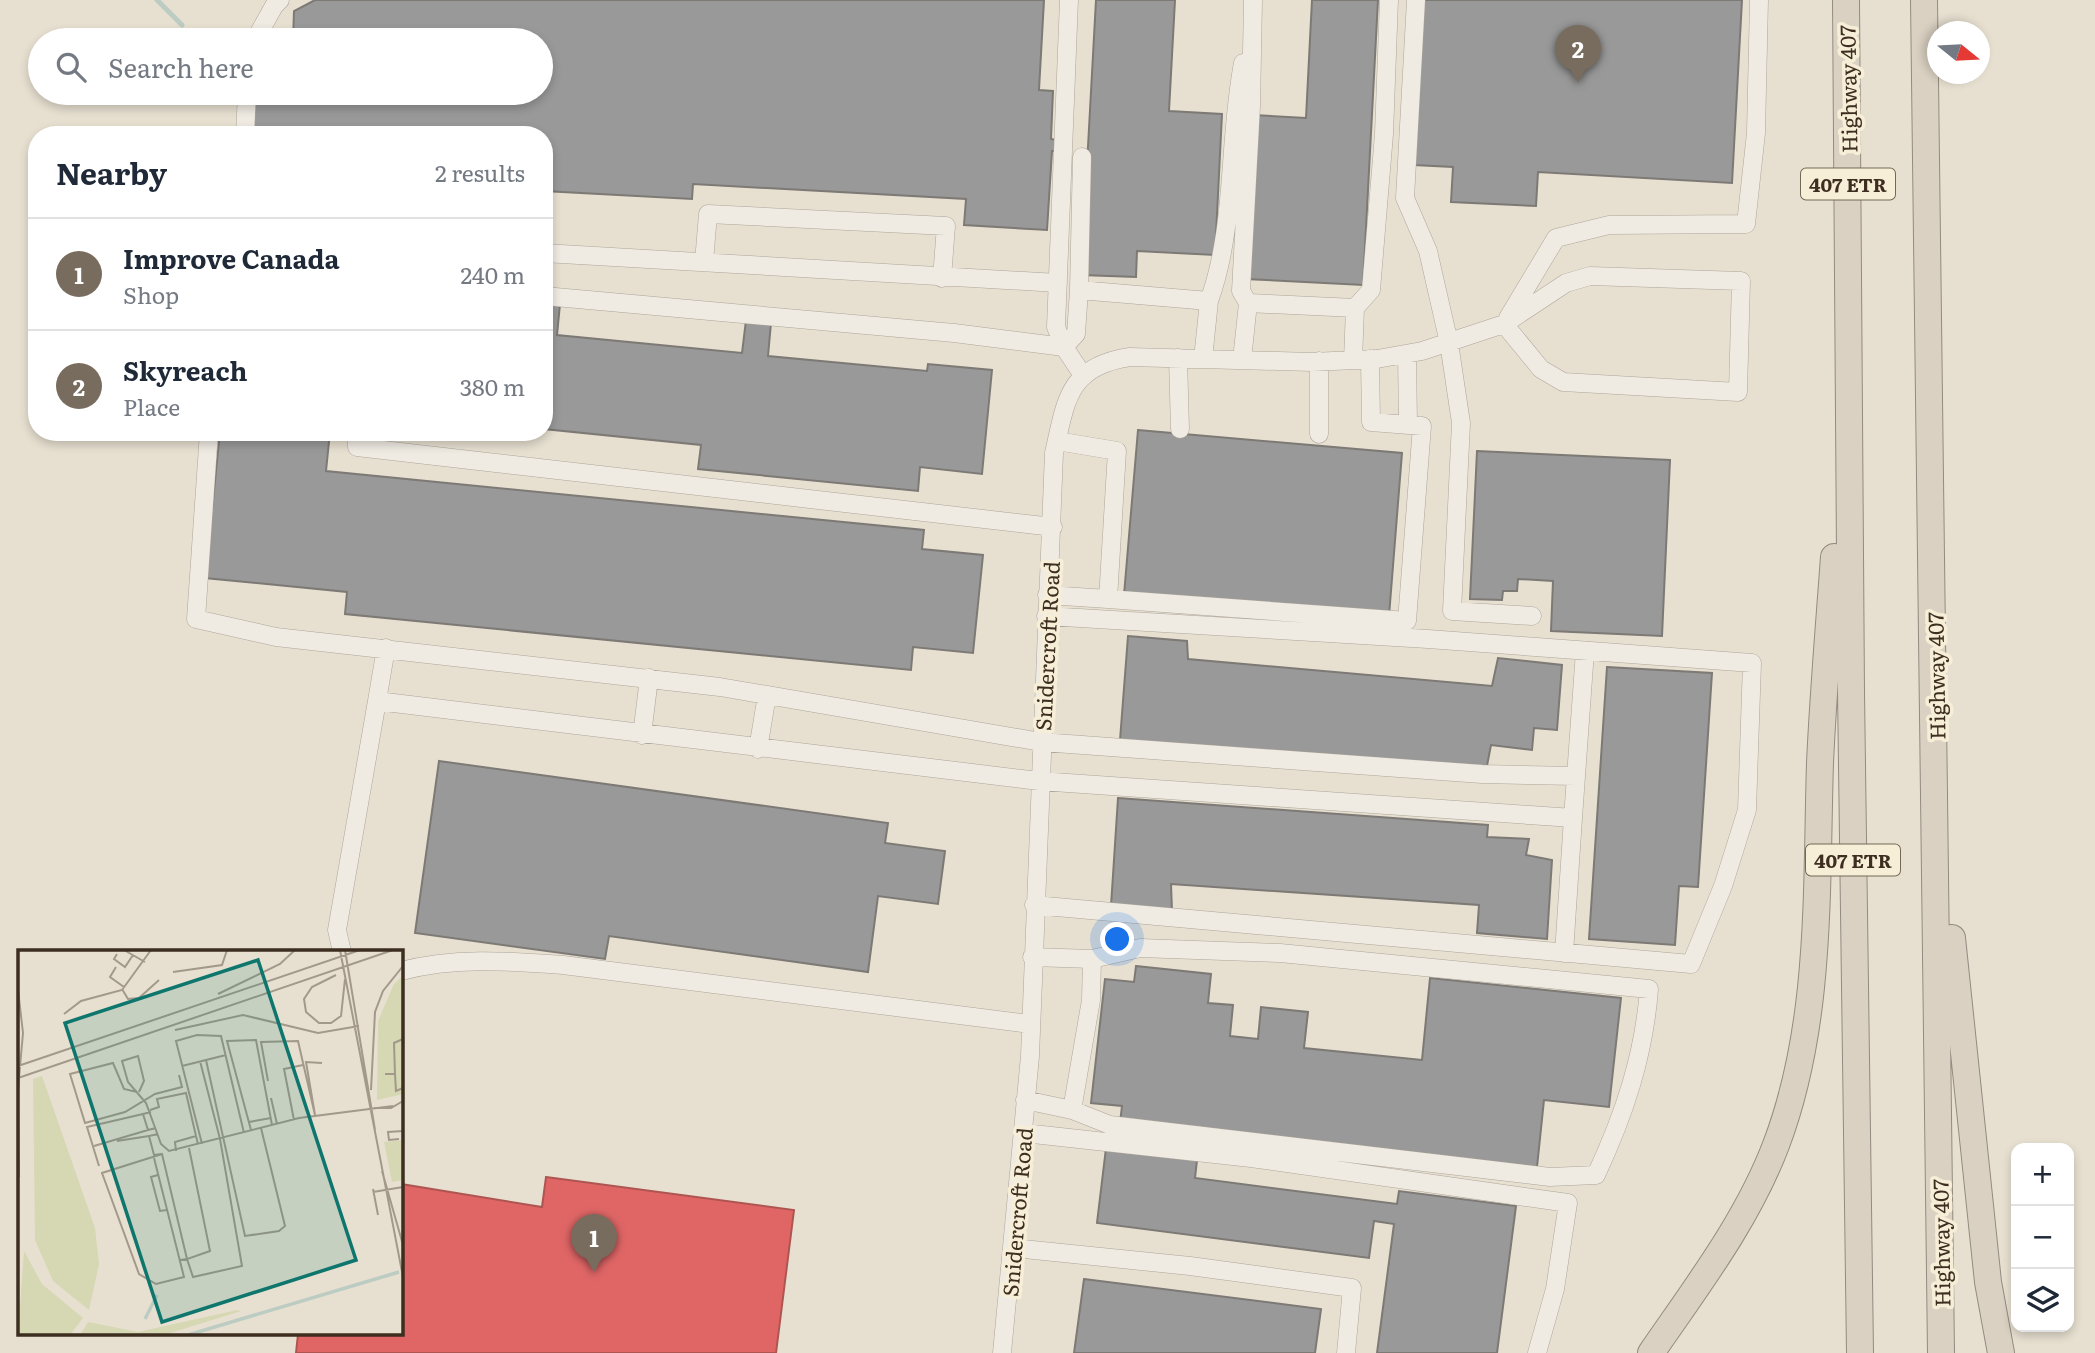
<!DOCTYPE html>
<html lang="en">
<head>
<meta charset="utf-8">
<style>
	:root { --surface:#fff; --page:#f2f2f3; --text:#1f2937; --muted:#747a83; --line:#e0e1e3; --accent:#786c5e }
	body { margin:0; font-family:Literata,serif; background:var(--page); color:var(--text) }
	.controls { position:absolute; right:21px; bottom:21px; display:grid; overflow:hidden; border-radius:14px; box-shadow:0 4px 10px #0003 }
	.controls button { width:63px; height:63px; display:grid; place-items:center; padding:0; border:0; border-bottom:2px solid var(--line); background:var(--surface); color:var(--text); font:35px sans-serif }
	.compass { position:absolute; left:1927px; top:21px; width:63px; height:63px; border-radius:50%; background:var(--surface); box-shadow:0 4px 10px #0003; rotate:108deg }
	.you { position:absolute; left:1118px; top:940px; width:24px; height:24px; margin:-18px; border:5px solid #fff; border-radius:50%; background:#1a73e8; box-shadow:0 0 0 10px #1a73e833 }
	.badge { display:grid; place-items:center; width:46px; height:46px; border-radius:50%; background:var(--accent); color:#fff; font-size:23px; font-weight:700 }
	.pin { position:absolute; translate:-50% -58px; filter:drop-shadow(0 2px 4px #0008) }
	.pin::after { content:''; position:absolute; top:37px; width:24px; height:21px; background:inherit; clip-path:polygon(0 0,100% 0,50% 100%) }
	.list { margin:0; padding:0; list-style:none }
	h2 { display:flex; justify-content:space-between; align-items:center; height:91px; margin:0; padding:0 28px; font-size:30px }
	h2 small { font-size:23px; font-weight:400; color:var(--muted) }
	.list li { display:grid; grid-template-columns:46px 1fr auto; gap:21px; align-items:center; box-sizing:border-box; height:112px; padding:0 28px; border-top:2px solid var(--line) }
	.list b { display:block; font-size:26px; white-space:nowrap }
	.list p { margin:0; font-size:23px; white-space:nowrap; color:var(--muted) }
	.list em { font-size:23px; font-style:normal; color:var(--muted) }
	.icon { flex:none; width:38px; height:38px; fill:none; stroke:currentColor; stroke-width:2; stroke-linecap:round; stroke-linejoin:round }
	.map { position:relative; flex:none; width:2095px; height:1353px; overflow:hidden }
	.search { position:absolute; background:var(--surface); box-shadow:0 4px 10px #0003; left:28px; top:28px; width:525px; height:77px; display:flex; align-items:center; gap:18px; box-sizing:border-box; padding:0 24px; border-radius:38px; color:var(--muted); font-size:26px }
	.panel { position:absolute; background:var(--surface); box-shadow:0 4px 10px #0003; left:28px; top:126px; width:525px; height:315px; border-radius:28px }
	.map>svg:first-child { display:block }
	.shops { fill:#e06666; stroke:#af5551; stroke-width:2 }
	.industry { fill:#999; stroke:#7d7975; stroke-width:2 }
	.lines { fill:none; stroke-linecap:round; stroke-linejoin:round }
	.stream { stroke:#bcccc2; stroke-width:5 }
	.minor-casing { stroke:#ada599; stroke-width:19 }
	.highway-casing { stroke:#928b80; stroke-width:28 }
	.minor { stroke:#efebe3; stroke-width:18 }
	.highway { stroke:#dad1c2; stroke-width:26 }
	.labels { text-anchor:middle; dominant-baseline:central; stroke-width:7; stroke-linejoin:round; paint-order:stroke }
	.shield { fill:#f7eed8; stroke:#756857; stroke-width:2 }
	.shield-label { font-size:19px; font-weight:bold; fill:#3d2e20 }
	.street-label { font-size:21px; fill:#3d2e20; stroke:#f7eed8 }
	.inset-river { fill:none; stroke:#bcccc2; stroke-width:3.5 }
	.inset-road { fill:none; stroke:#a3998a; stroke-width:2 }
	.view { fill:#0f766e; fill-opacity:0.15; stroke:#0f766e; stroke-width:3.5 }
	.inset-edge { fill:none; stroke:#3d2e20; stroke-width:3.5 }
</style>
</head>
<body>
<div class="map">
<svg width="2095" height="1353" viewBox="0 0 2095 1353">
	<rect width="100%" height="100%" fill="#e7e0d1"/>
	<!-- shops -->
	<path class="shops" d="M546 1177 794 1210 776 1353H296L298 1334H401V1184L542 1207Z"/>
	<!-- industry -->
	<path class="industry" d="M315 0H1044L1039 90 1053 91 1051 139 1057 140V151H1052L1047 230 964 225 966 199 693 184 692 199 544 191V135H250L253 93H541V40H293L294 11Z
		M1096 0H1175L1169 111 1222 114 1215 255 1137 251 1136 277 1081 275Z
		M1312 0H1378L1363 285 1245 279 1254 115 1306 118Z
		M1423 0H1742L1732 183 1538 172 1536 206 1451 202 1453 167 1414 165Z
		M544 303 560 304 557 335 742 353 746 320 771 323 768 356 927 371 928 364 992 370 982 474 920 467 918 491 698 469 701 445 544 429Z
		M1138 430 1402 453 1389 616 1124 595Z
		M220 432H330L326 471 924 530 922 549 983 555 973 653 913 647 911 670 345 614 347 592 205 578Z
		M1477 451 1670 460 1662 636 1551 631 1553 581 1518 579 1517 591H1503L1502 600 1470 599Z
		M1128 636 1187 641 1188 659 1492 686 1498 658 1562 665 1557 730 1534 728 1532 750 1491 745 1486 771 1120 740Z
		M1607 667 1712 673 1698 887 1679 886 1675 945 1589 939Z
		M439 761 888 823 885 843 945 851 938 904 878 896 868 972 609 936 605 959 415 933Z
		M1118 798 1488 825 1487 837 1529 839 1526 855 1552 860 1547 939 1477 933 1479 905 1171 884 1172 911 1111 906Z
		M1136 966 1211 974 1208 1003 1233 1005 1230 1036 1258 1039 1261 1007 1308 1012 1304 1048 1422 1060 1430 978 1621 998 1609 1107 1544 1100 1537 1167 1120 1123 1122 1106 1091 1103 1105 979 1134 982Z
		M1106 1148 1197 1160 1195 1178 1397 1204 1399 1191 1516 1206 1497 1353H1377L1394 1224 1374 1221 1369 1258 1097 1223Z
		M1084 1279 1321 1309 1315 1353H1074Z"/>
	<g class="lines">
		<!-- stream -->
		<path class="stream" d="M157 0 182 25"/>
		<!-- minor casing -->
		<g class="minor-casing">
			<path id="minor" d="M1416 0 1405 198 1428 251 1449 343 1461 423 1452 611 1532 616
				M255 40 274 6 280 0
				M245 135 247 93
				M544 253 1058 283
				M704 262 708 214 946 226 942 278
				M1079 290 1082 157
				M544 296 954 333 1064 347
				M1209 301C1236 227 1228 141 1243 63
				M1248 303 1241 291 1251 106 1253 0
				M1355 308 1371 290 1384 134 1389 0
				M1508 318 1556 238 1609 225 1746 224 1756 133 1759 0
				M1064 347 1056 327 1069 0
				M1407 354 1408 425
				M1178 358 1180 429
				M1242 360 1248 303 1355 308 1353 360
				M1082 374 1064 347 1076 334 1079 290 1209 301 1203 359
				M209 432 196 619 276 637 720 687 1041 742 1482 774 1576 776
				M357 432V447L1053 527
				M1319 434V361
				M1047 595 1108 599 1117 451 1057 441
				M1108 599 1407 621 1422 426 1371 422 1370 359
				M377 701 386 648
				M642 735 649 678
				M758 749 767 695
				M1573 818 1585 651
				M1034 905 1691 964 1723 886 1747 810 1752 663 1428 639 1046 616
				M342 952 337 930 377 701 1039 781 1573 818 1564 953
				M401 971C455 957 507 961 563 965L1030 1024
				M1025 1100 1072 1110 1110 1125 1550 1177 1596 1175C1624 1115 1644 1056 1649 989L1280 953 1140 948 1092 959 1032 957
				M1072 1110 1091 1000 1092 959
				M1024 1133 1251 1158 1568 1203 1555 1289 1537 1353
				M1013 1248 1190 1266 1352 1288 1346 1353
				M1002 1353 1030 1056 1054 453C1066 400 1068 366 1130 357L1312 362 1377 359 1422 351 1504 324 1566 283 1590 276 1741 281 1738 392 1563 382 1541 369 1504 324"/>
		</g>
		<!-- highway casing -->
		<g class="highway-casing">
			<path id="highway" d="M1846 0 1851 692 1860 1353
				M1924 0 1941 1353
				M1952 938 1988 1282 2001 1353
				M1651 1353C1697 1286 1747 1221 1776 1145 1822 1024 1816 890 1820 763 1823 695 1829 626 1834 557"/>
		</g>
		<!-- minor -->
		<use href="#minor" class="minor"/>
		<!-- highway -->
		<use href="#highway" class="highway"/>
	</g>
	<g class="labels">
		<!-- shield labels -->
		<g class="shield">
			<rect x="1801" y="168.5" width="94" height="31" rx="5"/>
			<rect x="1806" y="844.5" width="94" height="31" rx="5"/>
		</g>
		<g class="shield-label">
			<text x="1848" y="184">407 ETR</text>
			<text x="1853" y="860">407 ETR</text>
		</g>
		<!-- street labels -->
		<g class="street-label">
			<text transform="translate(1847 89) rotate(-91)">Highway 407</text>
			<text transform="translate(1046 646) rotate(-87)">Snidercroft Road</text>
			<text transform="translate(1935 676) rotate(-91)">Highway 407</text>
			<text transform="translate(1016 1212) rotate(-85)">Snidercroft Road</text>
			<text transform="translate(1940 1243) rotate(-91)">Highway 407</text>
		</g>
	</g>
	<!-- overview -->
	<g transform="translate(18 950)">
		<rect width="385" height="385" fill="#e7e0d1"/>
		<path d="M385 26V144L359 150 360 71 376 34ZM24 126 77 278 81 314 71 360 35 331 17 290 15 129ZM385 190V230L374 232 366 192ZM6 301 24 334 65 368 52 385H0ZM219 360 223 361 146 385H62L70 372 120 382Z" fill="#d6d7b3"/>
		<path class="inset-river" d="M127 369 139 345M170 385 381 322"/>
		<path class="inset-road" d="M106 0 127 12M322 0 385 327M327 0 357 180M99 4 96 9 107 17 115 5M98 17 92 27 106 37M155 22 204 15 209 0M318 25 294 37 286 49 288 62 301 73H313L323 66 327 29M104 39 110 49 121 48 141 30M0 40 5 83 0 139M200 44 262 14 277 0M46 64 63 51 104 40 133 0M157 80 225 65 300 83 341 76M208 105 188 110 227 286 261 281 267 276 243 178M0 116 342 0M164 116 188 110M367 124H377L376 93 385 89M377 124 378 141 385 138M0 128 375 0M250 131 243 92 280 91 297 165M353 140 357 62 365 41 385 16M119 142 106 139 95 113 52 124 67 173 107 162 137 144 164 137 161 125M121 142 126 131 120 106 104 111 110 132 128 153 143 194 151 201 281 168 375 156M253 148 259 174M356 158H373L385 151M0 160 1 227M132 160 141 157 139 149 168 143 178 186M133 162 125 164 130 180 138 178M297 165 288 112 304 113M276 170 266 119 285 115M231 172 253 168M233 180 209 91 238 90 254 175M140 184 131 186 136 205 143 204M381 189 371 190 370 182 385 181M99 191 131 186M184 194 158 91 179 85 203 86 226 183M76 196 130 180M171 198 192 301 169 309 175 327 224 316 202 189 182 111M158 201 157 192 178 186 180 194M136 208 166 327 138 334 121 324 84 223 144 204 169 309 162 310M81 216 69 177 125 164M364 221 385 295M140 225 133 227 142 261 149 260M355 239 360 265M355 242 385 237"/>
		<path class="view" d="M240 10 338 310 144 372 47 73Z"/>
		<rect width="385" height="385" class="inset-edge"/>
	</g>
</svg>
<div class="controls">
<button>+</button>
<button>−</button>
<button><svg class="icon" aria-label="layers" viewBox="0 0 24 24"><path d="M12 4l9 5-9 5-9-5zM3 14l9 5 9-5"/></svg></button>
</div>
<svg class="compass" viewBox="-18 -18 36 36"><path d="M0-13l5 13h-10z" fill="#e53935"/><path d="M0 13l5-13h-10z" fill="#747a83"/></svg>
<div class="you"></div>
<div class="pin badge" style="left:594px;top:1272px">1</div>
<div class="pin badge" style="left:1578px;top:83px">2</div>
<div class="search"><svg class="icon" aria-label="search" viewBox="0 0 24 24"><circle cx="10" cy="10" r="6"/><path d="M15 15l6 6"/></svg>Search here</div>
<section class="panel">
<h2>Nearby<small>2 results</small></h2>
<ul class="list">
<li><span class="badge">1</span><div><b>Improve Canada</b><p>Shop</p></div><em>240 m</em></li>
<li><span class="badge">2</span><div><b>Skyreach</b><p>Place</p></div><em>380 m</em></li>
</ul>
</section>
</div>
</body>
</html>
